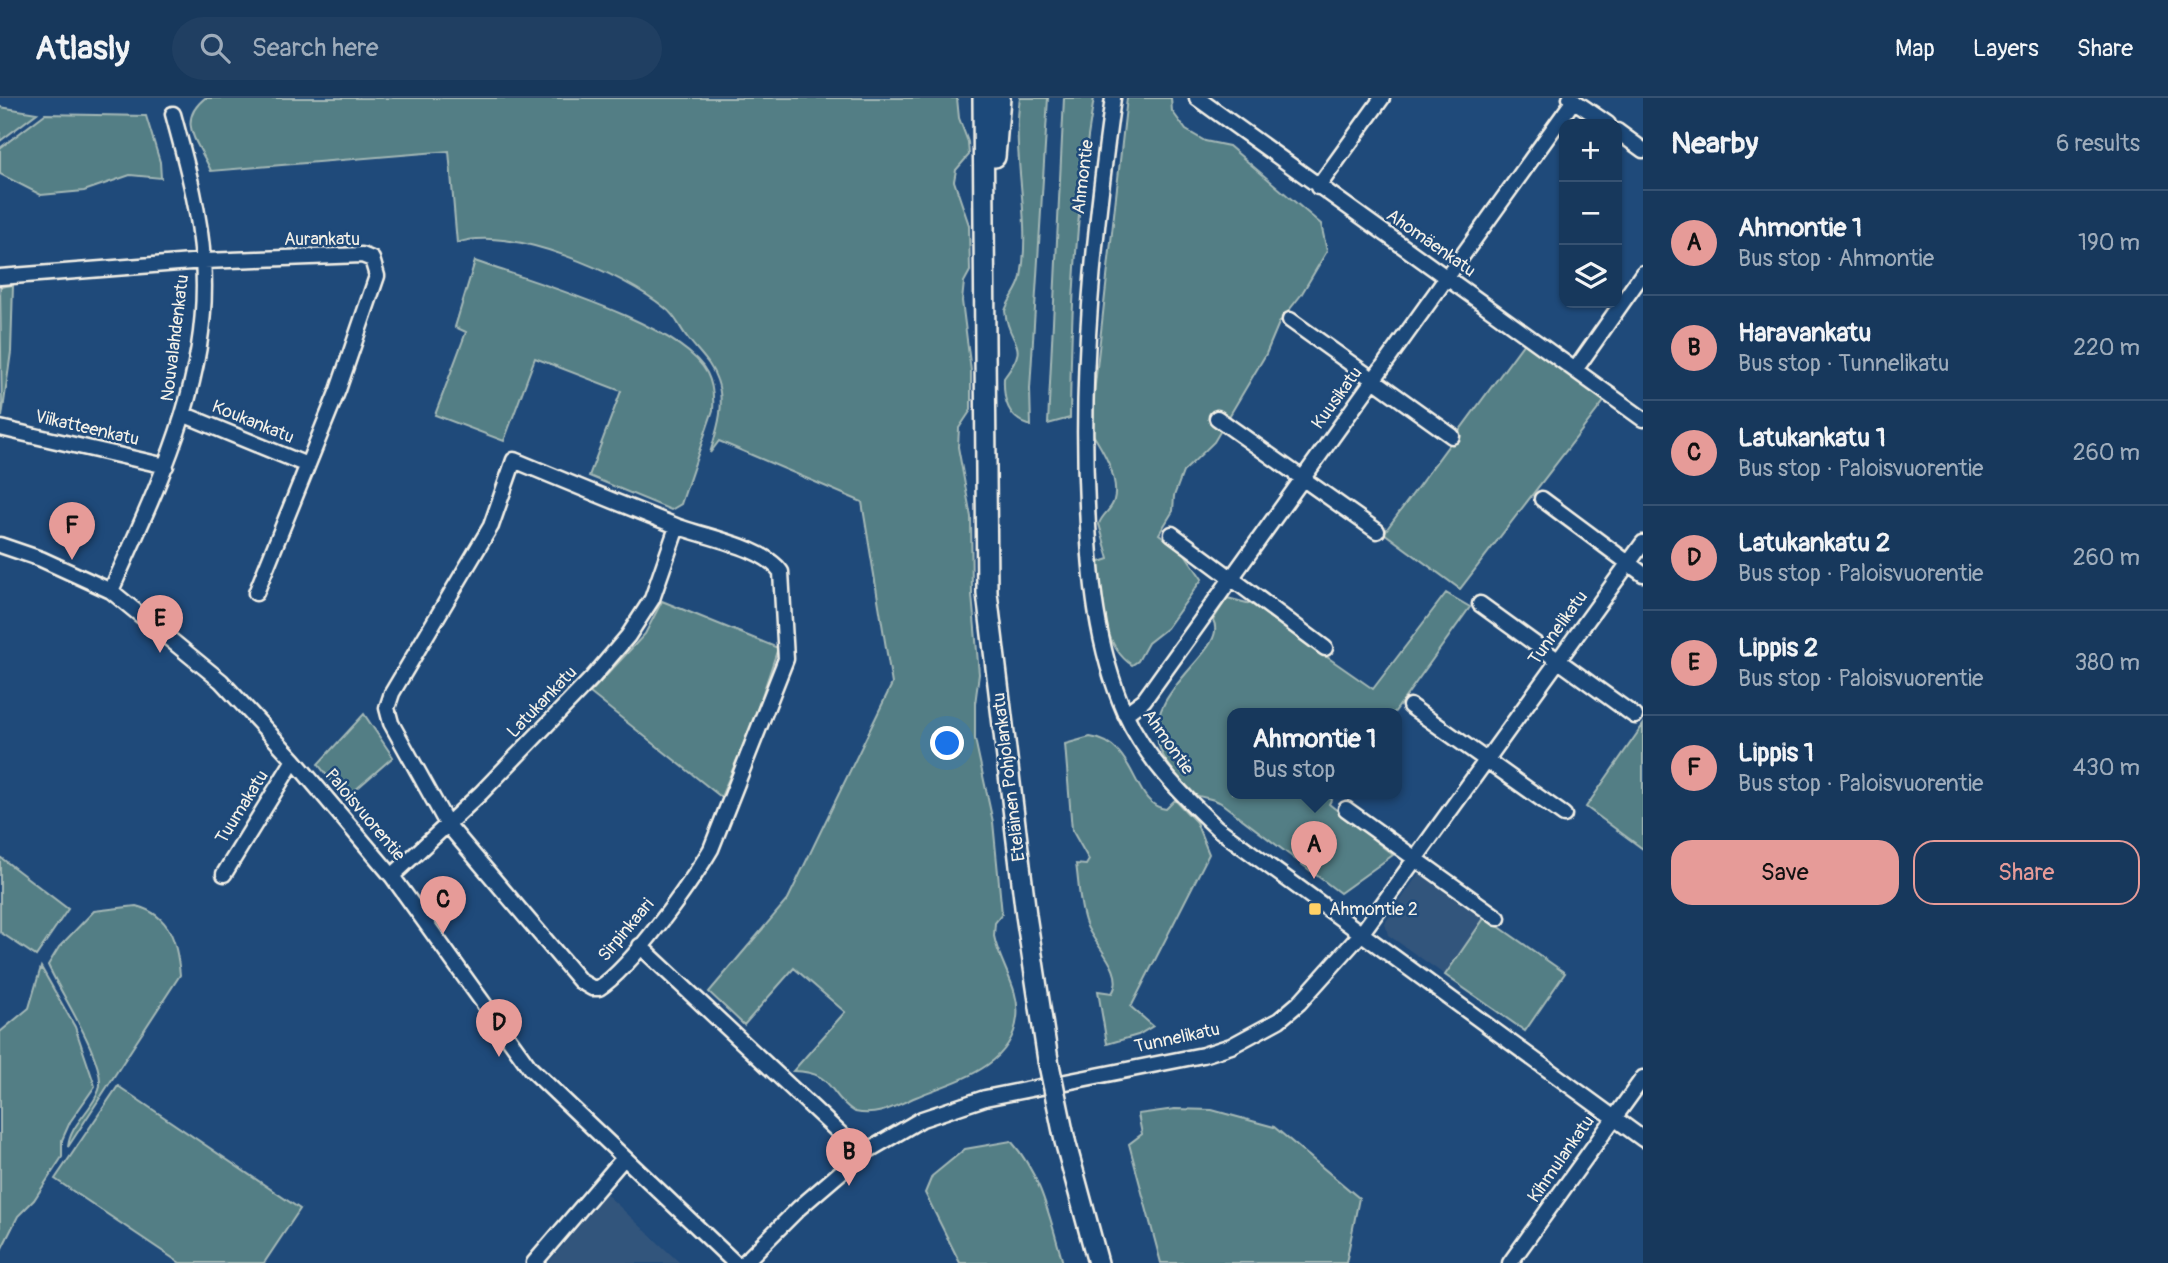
<!DOCTYPE html>
<html lang="en">
<head>
<meta charset="utf-8">
<style>
	:root { --surface:#17385c; --page:#203f62; --text:#f1f3f6; --muted:#9eacbb; --line:#365272; --accent:#e69b98 }
	body { margin:0; font-family:Pangolin,sans-serif; background:var(--page); color:var(--text) }
	.controls { position:absolute; right:21px; top:21px; display:grid; overflow:hidden; border-radius:14px; box-shadow:0 2px 5px #0004 }
	.controls button { width:63px; height:63px; display:grid; place-items:center; padding:0; border:0; border-bottom:2px solid var(--line); background:var(--surface); color:var(--text); font:35px sans-serif }
	.you { position:absolute; left:948px; top:646px; width:24px; height:24px; margin:-18px; border:5px solid #fff; border-radius:50%; background:#1a73e8; box-shadow:0 0 0 10px #1a73e833 }
	.badge { display:grid; place-items:center; width:46px; height:46px; border-radius:50%; background:var(--accent); color:#111; font-size:23px; font-weight:700 }
	.pin { position:absolute; translate:-50% -58px; filter:drop-shadow(0 2px 4px #0008) }
	.pin::after { content:''; position:absolute; top:37px; width:24px; height:21px; background:inherit; clip-path:polygon(0 0,100% 0,50% 100%) }
	.popup { position:absolute; left:1227px; top:610px; width:175px; height:91px; box-sizing:border-box; display:grid; place-content:center; border-radius:14px; background:var(--surface); filter:drop-shadow(0 2px 5px #0005); font-size:23px; white-space:nowrap; color:var(--muted) }
	.popup b { font-size:26px; color:var(--text) }
	.popup::after { content:''; position:absolute; left:50%; top:100%; margin-left:-14px; border:14px solid transparent; border-top-color:var(--surface) }
	.list { margin:0; padding:0; list-style:none }
	h2 { display:flex; justify-content:space-between; align-items:center; height:91px; margin:0; padding:0 28px; font-size:30px }
	h2 small { font-size:23px; font-weight:400; color:var(--muted) }
	.list li { display:grid; grid-template-columns:46px 1fr auto; gap:21px; align-items:center; box-sizing:border-box; height:105px; padding:0 28px; border-top:2px solid var(--line) }
	.list b { display:block; font-size:26px; white-space:nowrap }
	.list p { margin:0; font-size:23px; white-space:nowrap; color:var(--muted) }
	.list em { font-size:23px; font-style:normal; color:var(--muted) }
	.actions { display:flex; gap:14px; padding:21px 28px }
	.actions a { flex:1; padding:16px 0; border:2px solid var(--accent); border-radius:21px; text-align:center; font-size:24px; color:var(--accent) }
	.actions .main { background:var(--accent); color:#111 }
	.icon { flex:none; width:38px; height:38px; fill:none; stroke:currentColor; stroke-width:2; stroke-linecap:round; stroke-linejoin:round }
	.map { position:relative; flex:none; width:1643px; height:1165px; overflow:hidden }
	header { display:flex; align-items:center; gap:42px; box-sizing:border-box; height:98px; padding:0 35px; background:var(--surface); border-bottom:2px solid var(--line) }
	header strong { font-size:33px }
	nav { display:flex; gap:38px; margin-inline-start:auto; font-size:24px }
	.search { width:490px; height:63px; background:var(--page); display:flex; align-items:center; gap:18px; box-sizing:border-box; padding:0 24px; border-radius:38px; color:var(--muted); font-size:26px }
	main { display:flex }
	aside { flex:1; background:var(--surface) }
	.map>svg:first-child { display:block }
	.built { fill:#32547c }
	.green { fill:#537e85; stroke:#a4b8b6; stroke-width:2 }
	.lines { fill:none; stroke-linecap:round; stroke-linejoin:round }
	.minor-casing { stroke:#f4f1e8; stroke-width:19 }
	.major-casing { stroke:#f4f1e8; stroke-width:24 }
	.minor { stroke:#1f4a7a; stroke-width:14 }
	.major { stroke:#1f4a7a; stroke-width:19 }
	.major-bridge-casing { stroke:#f4f1e8; stroke-width:24; stroke-linecap:butt }
	.major-bridge { stroke:#1f4a7a; stroke-width:19 }
	.poi-dot { fill:#ffd166; stroke:#1f4a7a; stroke-width:2.5 }
	.labels { text-anchor:middle; dominant-baseline:central; stroke-width:5; stroke-linejoin:round; paint-order:stroke }
	.street-label { font-size:18px; fill:#f4f1e8; stroke:#1f4a7a }
	.poi-label { font-size:18px; fill:#f4f1e8; stroke:#1f4a7a; text-anchor:start }
</style>
</head>
<body>
<header>
<strong>Atlasly</strong>
<div class="search"><svg class="icon" aria-label="search" viewBox="0 0 24 24"><circle cx="10" cy="10" r="6"/><path d="M15 15l6 6"/></svg>Search here</div>
<nav><a>Map</a><a>Layers</a><a>Share</a></nav>
</header>
<main>
<div class="map">
<svg width="1643" height="1165" viewBox="0 0 1643 1165">
	<rect width="100%" height="100%" fill="#1f4a7a"/>
	<filter id="ink" filterUnits="userSpaceOnUse"><feTurbulence type="fractalNoise" baseFrequency=".0143" numOctaves="2"/><feDisplacementMap in="SourceGraphic" scale="14" xChannelSelector="R" yChannelSelector="G"/><feConvolveMatrix kernelMatrix="1 2 1 2 8 2 1 2 1" color-interpolation-filters="sRGB"/></filter>
	<g filter="url(#ink)">
		<!-- built -->
		<path class="built" d="M1419 775 1485 819 1445 877 1388 837 1385 825Z
			M606 1096 680 1165H548Z"/>
		<!-- green -->
		<path class="green" d="M205 0H957L959 20 968 44 969 57 956 72 954 83 969 127 970 173 964 184 962 203 971 273V312L959 330 958 349 971 419 972 497 979 576 975 606V641L993 724 1002 816 995 825 994 838C999 865 1021 892 1017 920 1011 971 954 983 916 999 894 1008 880 1019 855 1014 826 996 836 974 793 973L845 914 794 870 744 927 709 894 788 801 892 586 862 404 719 343 710 355C717 332 726 307 717 282 711 264 698 254 687 239 679 229 676 218 665 210 624 176 509 126 457 145L449 53 211 73C199 45 175 24 205 0Z
			M1020 0H1048L1030 291 1031 328C1008 321 1003 302 1004 280 1032 243 1009 250 1005 213 1009 200 1018 193 1021 179 1032 120 1011 60 1020 0Z
			M1064 0H1094C1076 106 1071 213 1070 320L1048 326Z
			M1127 0H1171L1172 13 1186 32 1205 43 1229 48 1321 126 1327 153 1301 197 1279 225 1266 256 1214 344 1183 374 1174 398 1173 413 1159 436 1185 456 1202 481 1167 530 1148 545 1138 563 1132 567C1101 547 1101 497 1097 465L1109 461 1099 426C1102 416 1112 412 1114 402 1120 380 1102 350 1090 332Z
			M0 9 37 15 0 43Z
			M45 16 146 18 160 64 161 80 130 77 84 93 41 97 0 76V50Z
			M475 163C530 183 681 225 707 275 713 287 714 299 713 312L681 406 671 412 589 378 621 293 535 260 504 343 435 317 466 234 455 229Z
			M13 187 11 254 2 319 0 189Z
			M1524 245 1605 302 1460 491 1384 435Z
			M1446 495 1470 509 1394 615H1232V695H1335L1329 706 1393 757 1340 795 1221 705C1211 699 1199 700 1191 695 1180 680 1163 664 1158 645 1145 590 1230 552 1213 522L1227 500 1251 506 1373 591Z
			M662 503 778 550 755 619 721 699 590 595 645 536Z
			M364 616 393 659 345 701 318 666Z
			M1643 627V751L1586 709Z
			M1090 639C1138 645 1131 707 1166 711L1175 702 1196 724 1209 756 1131 909 1153 928 1138 937 1107 946 1098 893 1112 895C1127 874 1092 845 1086 826 1079 808 1079 785 1076 766L1086 767 1089 762 1072 732 1065 646Z
			M0 759 68 811 36 858 0 834Z
			M136 808C171 817 177 845 180 877L68 1049C70 1026 92 1013 99 992 108 966 59 893 48 867L59 849 94 813Z
			M1485 819 1565 875 1525 933 1445 877Z
			M41 869 75 929 95 988 70 1024 62 1042V1059L34 1102 18 1118 0 1154V934L29 910Z
			M118 988 300 1111 264 1165H180L55 1081Z
			M1175 1011 1212 1012 1274 1029 1359 1100 1346 1165H1161L1129 1046 1142 1036 1138 1016Z
			M1011 1043C1042 1078 1050 1121 1063 1165H960L925 1095 932 1078 965 1051Z"/>
		<g class="lines">
			<!-- minor casing -->
			<g class="minor-casing">
				<path id="minor" d="M1113 0C1094 136 1080 270 1087 407 1090 478 1096 549 1125 615 1146 661 1181 696 1217 730L1643 1041
					M1197 0 1643 321
					M1570 0 1608 26
					M1617 33 1643 52
					M1318 89 1382 0
					M0 179 204 163 362 157 372 161 377 178 338 292 256 495
					M1290 222 1452 338
					M1575 272 1643 175
					M185 317 307 367
					M1217 320 1377 433
					M0 330 166 368
					M514 362C567 384 620 406 674 427 703 439 763 448 781 474L786 561 711 751C691 785 631 870 599 890H592L580 883 447 726 391 625 387 610 392 595 491 428Z
					M1542 401 1643 476
					M1172 436 1325 550
					M0 447 41 461 111 493 221 583 294 662 392 778 530 970 735 1165
					M111 493C157 389 212 281 203 163 200 113 186 64 173 16
					M1480 506 1635 618
					M1410 608 1564 717
					M1125 616 1144 602 1574 2
					M1346 711 1498 820
					M224 776 294 662
					M392 778 481 695 593 579 628 538 652 501 677 429
					M640 848 862 1056
					M534 1165 623 1061
					M744 1165 799 1110 862 1056 922 1021 985 1000 1203 957 1231 948 1279 922 1299 905 1361 836 1643 445
					M1510 1165 1643 980"/>
			</g>
			<!-- major casing -->
			<g class="major-casing">
				<path id="major" d="M983 0 987 495 1026 817 1048 962
					M995 59 1000 0
					M1065 1043 1098 1165"/>
			</g>
			<!-- minor -->
			<use href="#minor" class="minor"/>
			<!-- major -->
			<use href="#major" class="major"/>
			<!-- major-bridge casing -->
			<g class="major-bridge-casing">
				<path id="major-bridge" d="M1048 962 1065 1043"/>
			</g>
			<!-- major-bridge -->
			<use href="#major-bridge" class="major-bridge"/>
		</g>
	</g>
	<!-- markers -->
	<rect class="poi-dot" x="1308" y="804" width="14" height="14" rx="3.5"/>
	<g class="labels">
		<!-- street labels -->
		<g class="street-label">
			<text transform="translate(1083 79) rotate(-83)">Ahmontie</text>
			<text x="322" y="141">Aurankatu</text>
			<text transform="translate(1431 145) rotate(35)">Ahomäenkatu</text>
			<text transform="translate(175 240) rotate(-83)">Nouvalahdenkatu</text>
			<text transform="translate(1337 300) rotate(-54)">Kuusikatu</text>
			<text transform="translate(253 324) rotate(22)">Koukankatu</text>
			<text transform="translate(87 330) rotate(13)">Viikatteenkatu</text>
			<text transform="translate(1558 530) rotate(-54)">Tunnelikatu</text>
			<text transform="translate(542 604) rotate(-46)">Latukankatu</text>
			<text transform="translate(1168 644) rotate(55)">Ahmontie</text>
			<text transform="translate(1009 679) rotate(-97)">Eteläinen Pohjolankatu</text>
			<text transform="translate(242 709) rotate(-58)">Tuumakatu</text>
			<text transform="translate(365 717) rotate(50)">Paloisvuorentie</text>
			<text transform="translate(626 832) rotate(-50)">Sirpinkaari</text>
			<text transform="translate(1177 940) rotate(-12)">Tunnelikatu</text>
			<text transform="translate(1561 1061) rotate(-55)">Kihmulankatu</text>
		</g>
		<!-- poi labels -->
		<g class="poi-label">
			<text x="1329" y="811">Ahmontie 2</text>
		</g>
	</g>
</svg>
<div class="controls">
<button>+</button>
<button>−</button>
<button><svg class="icon" aria-label="layers" viewBox="0 0 24 24"><path d="M12 4l9 5-9 5-9-5zM3 14l9 5 9-5"/></svg></button>
</div>
<div class="you"></div>
<div class="pin badge" style="left:1314px;top:781px">A</div>
<div class="popup"><b>Ahmontie 1</b>Bus stop</div>
<div class="pin badge" style="left:849px;top:1088px">B</div>
<div class="pin badge" style="left:443px;top:836px">C</div>
<div class="pin badge" style="left:499px;top:959px">D</div>
<div class="pin badge" style="left:160px;top:555px">E</div>
<div class="pin badge" style="left:72px;top:462px">F</div>
</div>
<aside>
<h2>Nearby<small>6 results</small></h2>
<ul class="list">
<li><span class="badge">A</span><div><b>Ahmontie 1</b><p>Bus stop · Ahmontie</p></div><em>190 m</em></li>
<li><span class="badge">B</span><div><b>Haravankatu</b><p>Bus stop · Tunnelikatu</p></div><em>220 m</em></li>
<li><span class="badge">C</span><div><b>Latukankatu 1</b><p>Bus stop · Paloisvuorentie</p></div><em>260 m</em></li>
<li><span class="badge">D</span><div><b>Latukankatu 2</b><p>Bus stop · Paloisvuorentie</p></div><em>260 m</em></li>
<li><span class="badge">E</span><div><b>Lippis 2</b><p>Bus stop · Paloisvuorentie</p></div><em>380 m</em></li>
<li><span class="badge">F</span><div><b>Lippis 1</b><p>Bus stop · Paloisvuorentie</p></div><em>430 m</em></li>
</ul>
<div class="actions"><a class="main">Save</a><a>Share</a></div>
</aside>
</main>
</body>
</html>
